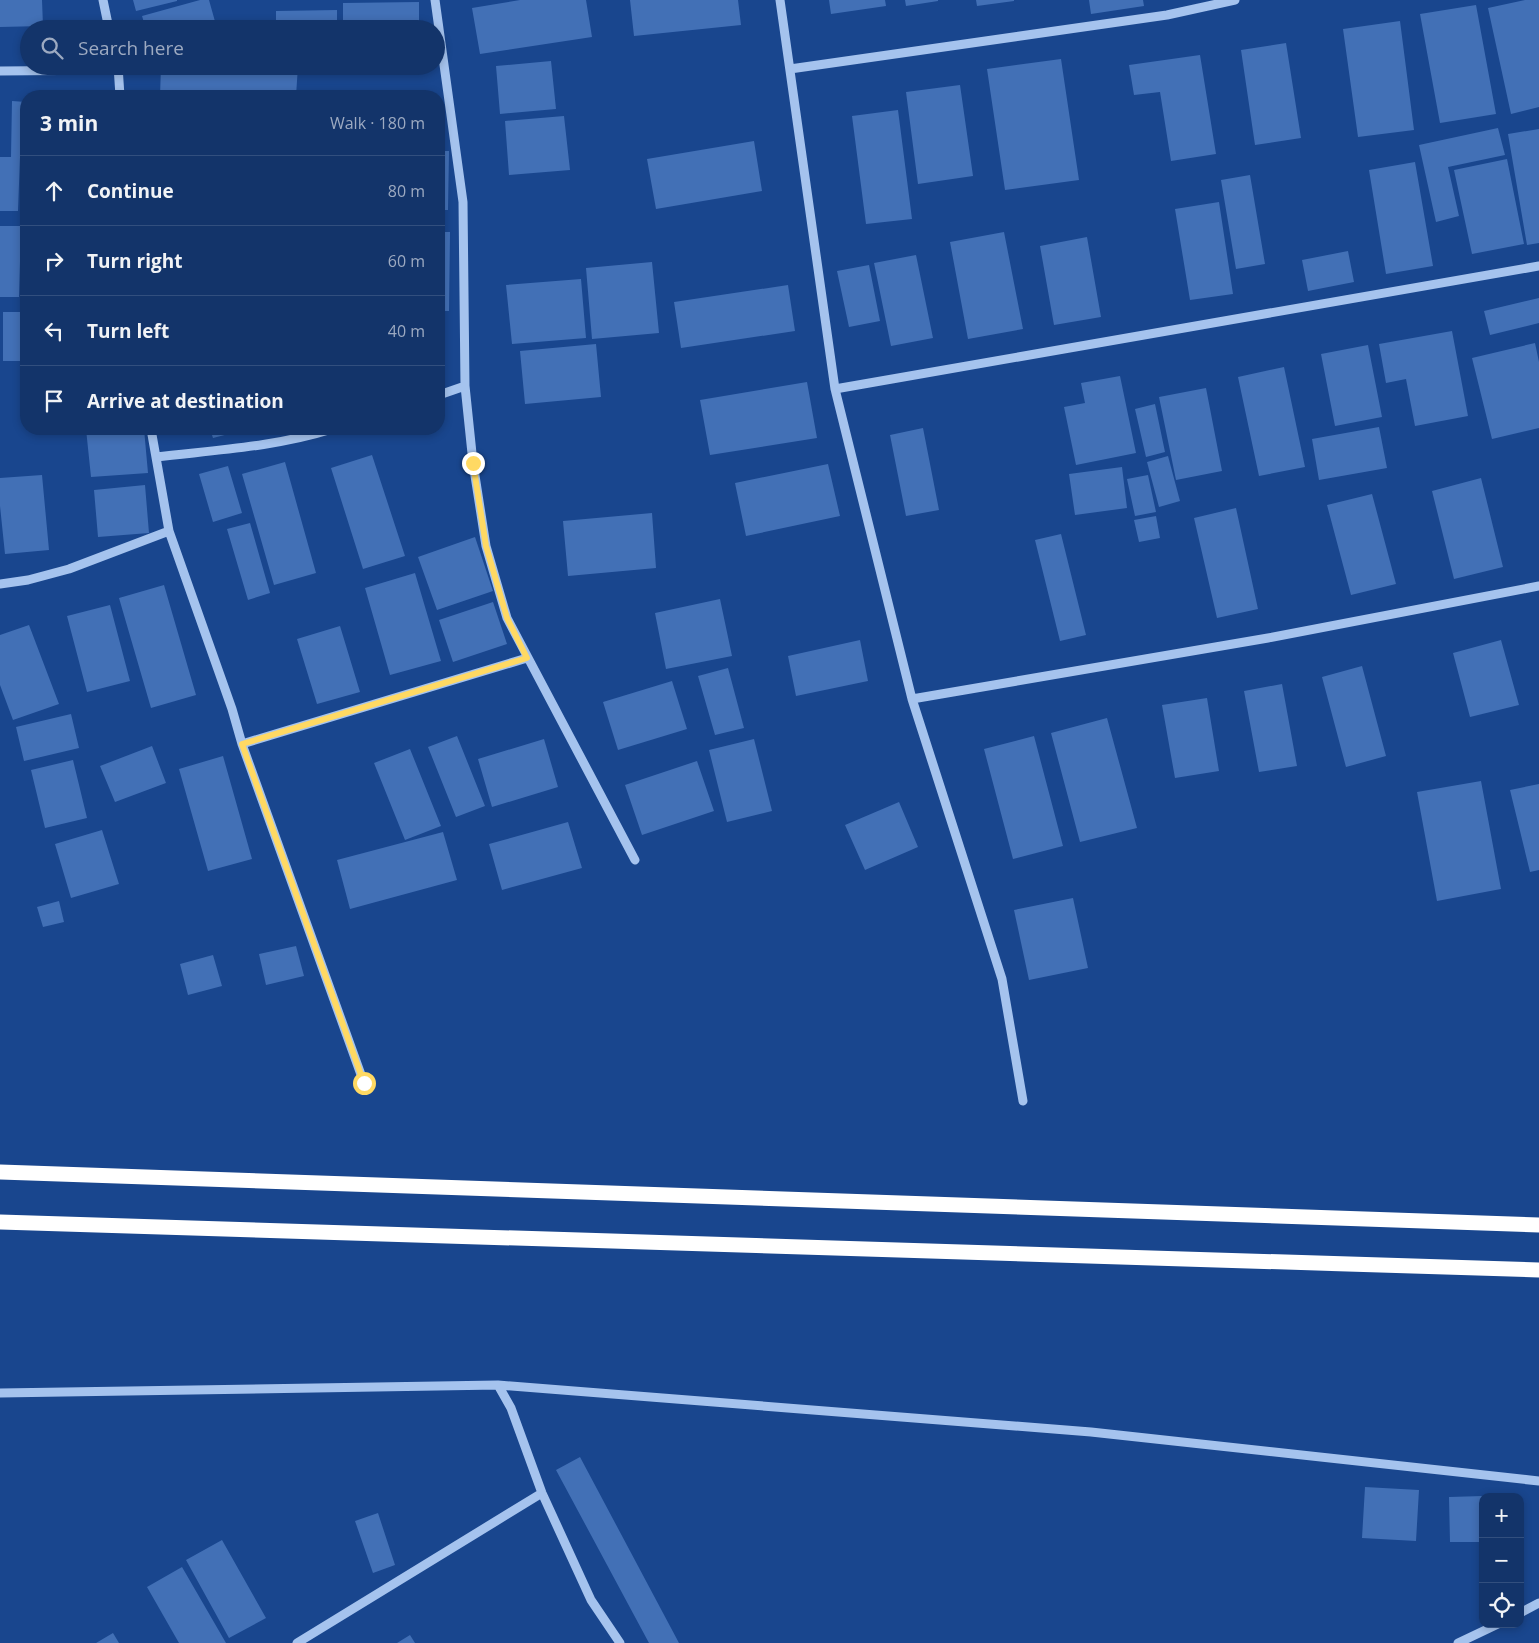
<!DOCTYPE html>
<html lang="en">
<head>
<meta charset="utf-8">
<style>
	:root { --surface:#13346a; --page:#1c3c70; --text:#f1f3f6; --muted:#9daac1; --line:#324f7e }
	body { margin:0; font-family:"Open Sans",sans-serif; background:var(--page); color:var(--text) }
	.controls { position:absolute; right:15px; bottom:15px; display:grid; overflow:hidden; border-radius:10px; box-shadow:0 2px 8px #0003 }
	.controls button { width:45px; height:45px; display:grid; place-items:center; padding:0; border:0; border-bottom:1px solid var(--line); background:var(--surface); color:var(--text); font:25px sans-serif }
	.stop { position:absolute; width:15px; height:15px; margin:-11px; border:4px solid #ffd963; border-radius:50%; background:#fff }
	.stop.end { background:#ffd963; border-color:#fff; box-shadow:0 1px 5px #0008 }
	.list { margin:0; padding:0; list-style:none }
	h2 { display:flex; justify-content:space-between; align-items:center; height:65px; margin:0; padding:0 20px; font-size:21px }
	h2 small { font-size:16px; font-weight:400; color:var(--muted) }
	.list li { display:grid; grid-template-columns:32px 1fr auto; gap:15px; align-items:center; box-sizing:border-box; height:70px; padding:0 20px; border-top:1px solid var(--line) }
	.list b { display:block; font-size:19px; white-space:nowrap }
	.list em { font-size:16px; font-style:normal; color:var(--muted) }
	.icon { flex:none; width:28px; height:28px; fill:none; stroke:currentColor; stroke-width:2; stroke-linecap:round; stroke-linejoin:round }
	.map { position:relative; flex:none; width:1539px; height:1643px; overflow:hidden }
	.search { position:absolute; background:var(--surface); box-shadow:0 2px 8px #0003; left:20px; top:20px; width:425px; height:55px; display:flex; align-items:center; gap:12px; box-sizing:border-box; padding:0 18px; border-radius:28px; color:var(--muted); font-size:19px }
	.panel { position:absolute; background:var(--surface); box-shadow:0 2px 8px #0003; left:20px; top:90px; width:425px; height:345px; border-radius:20px }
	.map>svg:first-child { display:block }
	.building { fill:#4270b6 }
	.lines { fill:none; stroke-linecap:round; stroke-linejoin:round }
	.minor { stroke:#a5c3ee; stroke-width:9 }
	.highway { stroke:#fff; stroke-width:15 }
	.route { stroke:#ffd963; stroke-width:6 }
</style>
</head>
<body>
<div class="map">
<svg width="1539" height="1643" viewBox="0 0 1539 1643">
	<rect width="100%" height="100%" fill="#19468e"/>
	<!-- building -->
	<path class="building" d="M0 0H42L43 26 0 27Z
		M133 0H177V1L136 11Z
		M200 0H209L216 25 201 29H146L142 16Z
		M520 0H586L592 37 480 54 472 8Z
		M630 0H738L741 25 634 36Z
		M829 0H885L886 6 831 14Z
		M905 0H938V1L906 6Z
		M976 0H1014V1L977 6Z
		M1089 0H1143L1144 6 1091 14Z
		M1525 0H1539V107L1511 114 1488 8Z
		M419 2V29H343V3Z
		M1476 5 1496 114 1440 123 1420 14Z
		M337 10V29H276V11Z
		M1400 21 1414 130 1358 137 1343 29Z
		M92 23 93 29H67L66 27Z
		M1286 43 1301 138 1255 145 1241 50Z
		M1200 55 1216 154 1171 161 1160 92 1134 95 1129 65Z
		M1061 59 1079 180 1005 190 987 69Z
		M551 61 556 109 500 114 496 66Z
		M161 66H298L296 96H160Z
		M960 85 973 176 918 184 906 92Z
		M12 101 26 102V158L20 157 18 211H0V157H11Z
		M898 110 912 219 866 224 852 116Z
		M564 116 570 170 509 175 505 121Z
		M1498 128 1505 155 1448 167 1459 216 1436 222 1419 145Z
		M1539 129V243L1527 245 1508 134Z
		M754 141 762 191 656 209 647 159Z
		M439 151H449L448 210H439Z
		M1507 159 1524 244 1472 254 1454 170Z
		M1415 162 1433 266 1386 274 1369 170Z
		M1250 175 1265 264 1236 269 1221 180Z
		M1219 202 1233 294 1190 300 1175 209Z
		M0 226H21L19 297H0Z
		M439 232H450L449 311H439Z
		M1004 232 1023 329 968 339 950 242Z
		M1087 237 1101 317 1054 325 1040 246Z
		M1348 251 1354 282 1308 291 1302 260Z
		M916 255 933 338 891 346 874 263Z
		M652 262 659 333 592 339 586 268Z
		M869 265 880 321 849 327 837 271Z
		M581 279 586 338 512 344 506 285Z
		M788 285 795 331 681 348 674 302Z
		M1539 298V323L1490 335 1484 311Z
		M3 312H26V361H3Z
		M1452 331 1468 416 1415 426 1406 379 1386 383 1379 344Z
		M1535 343 1539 362V428L1492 439 1472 358Z
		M596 344 601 397 525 404 520 351Z
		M1368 345 1382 417 1335 426 1321 354Z
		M439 367 443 384 439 385Z
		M1284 367 1305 467 1259 476 1238 377Z
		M1120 376 1136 453 1076 465 1064 407 1085 403 1081 383Z
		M807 382 817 438 710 455 700 400Z
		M1206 388 1222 471 1176 480 1159 397Z
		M1155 404 1165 452 1146 457 1135 409Z
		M1379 427 1387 468 1319 480 1312 439Z
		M923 428 939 510 906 516 890 435Z
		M86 429H144L148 473 91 477Z
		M210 429H248L213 438Z
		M372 455 405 556 363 569 331 468Z
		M1168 456 1180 501 1159 507 1147 462Z
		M285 462 316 573 274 585 242 474Z
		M828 464 840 516 746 536 735 483Z
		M228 466 242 513 213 522 199 474Z
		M1122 467 1127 508 1075 515 1069 474Z
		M42 475 49 550 5 554 0 506V478Z
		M1148 475 1156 512 1135 516 1127 479Z
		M1481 478 1503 567 1454 579 1432 491Z
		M145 485 149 533 98 537 94 490Z
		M1372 494 1396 584 1351 595 1327 505Z
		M1236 508 1258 609 1217 618 1194 518Z
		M652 513 656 568 568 576 563 521Z
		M1156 516 1160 538 1139 542 1134 520Z
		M250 523 270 593 248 600 227 529Z
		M1061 534 1086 635 1060 641 1035 540Z
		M475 537 493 591 437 610 418 557Z
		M415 573 441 661 390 675 365 588Z
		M164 585 196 695 151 708 119 598Z
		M720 599 732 656 666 669 655 613Z
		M493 602 507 644 453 662 439 620Z
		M110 605 130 681 87 692 67 616Z
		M29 625 59 704 13 720 0 685V635Z
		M340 626 360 692 317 704 297 639Z
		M860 640 868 681 796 696 788 656Z
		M1501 640 1519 705 1470 717 1453 653Z
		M1362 666 1386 756 1346 767 1322 677Z
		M728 668 744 728 715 735 698 676Z
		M672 681 687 729 618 750 603 702Z
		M1282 684 1297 766 1259 772 1244 691Z
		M1207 698 1219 771 1175 778 1162 705Z
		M71 714 79 748 24 761 16 727Z
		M1107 718 1137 828 1080 842 1051 733Z
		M457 736 485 806 456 817 428 747Z
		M1034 736 1063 846 1013 859 984 749Z
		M544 739 558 787 492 807 478 759Z
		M754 739 772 811 727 822 709 750Z
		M152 746 166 783 115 802 100 766Z
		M410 749 441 826 405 840 374 763Z
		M223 756 252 859 208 871 179 769Z
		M73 760 87 818 45 828 31 770Z
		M697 761 714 811 642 835 625 785Z
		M1481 781 1501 889 1437 901 1417 792Z
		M1539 784V870L1530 872 1510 790Z
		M899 802 918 847 865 870 845 825Z
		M568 822 582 868 502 890 489 844Z
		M102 830 119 884 71 898 55 844Z
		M443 832 457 880 350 909 337 860Z
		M1073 898 1088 968 1029 980 1014 910Z
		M59 901 64 922 43 927 37 907Z
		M296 946 304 976 266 985 259 954Z
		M213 955 222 986 188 995 180 964Z
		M580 1457 679 1643H649L556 1470Z
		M1365 1487 1419 1490 1416 1541 1362 1538Z
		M1483 1496V1542H1450L1449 1497Z
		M378 1513 395 1565 373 1573 355 1521Z
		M222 1540 266 1618 229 1638 186 1560Z
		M182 1567 226 1643H179L147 1587Z
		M113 1633 119 1643H96Z
		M410 1635 415 1643H397Z"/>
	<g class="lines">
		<!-- minor -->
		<path class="minor" d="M103 0 109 29
			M435 0 463 202 465 386 473 463 486 546 507 618 635 860
			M780 0 835 389 912 699 1002 979 1023 1101
			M118 66 120 96
			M790 69 1167 15 1235 0
			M0 71 118 70
			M835 389 1539 266
			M439 395 465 386
			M151 429 169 531 232 709 242 744 364 1083
			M156 457C215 450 275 447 332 429
			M0 584 28 580 69 569 169 531
			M912 699 1268 638 1539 586
			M242 744 527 658
			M498 1385 511 1408 542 1493 591 1600 620 1643
			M0 1393 498 1385 1091 1432 1539 1481
			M1520 1613 1539 1603
			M297 1643 542 1493
			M1458 1643 1498 1624"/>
		<!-- highway -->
		<path class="highway" d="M0 1172 1539 1225
			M0 1222 1539 1270"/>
	</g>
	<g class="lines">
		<!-- route -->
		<path class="route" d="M364 1083 242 744 527 658 507 618 486 546 473 463"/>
	</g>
</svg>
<div class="controls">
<button>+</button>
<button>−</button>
<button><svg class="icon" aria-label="locate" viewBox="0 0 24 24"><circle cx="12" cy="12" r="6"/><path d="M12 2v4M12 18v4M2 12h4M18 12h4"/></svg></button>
</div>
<div class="stop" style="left:364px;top:1083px"></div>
<div class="stop end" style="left:473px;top:463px"></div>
<div class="search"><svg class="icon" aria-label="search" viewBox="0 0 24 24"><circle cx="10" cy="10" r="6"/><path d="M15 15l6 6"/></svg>Search here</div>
<section class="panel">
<h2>3 min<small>Walk · 180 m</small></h2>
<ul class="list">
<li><svg class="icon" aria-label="ahead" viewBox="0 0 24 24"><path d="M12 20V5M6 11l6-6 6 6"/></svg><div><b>Continue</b></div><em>80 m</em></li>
<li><svg class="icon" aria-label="right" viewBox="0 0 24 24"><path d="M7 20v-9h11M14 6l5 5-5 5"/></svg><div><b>Turn right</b></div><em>60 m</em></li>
<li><svg class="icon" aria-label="left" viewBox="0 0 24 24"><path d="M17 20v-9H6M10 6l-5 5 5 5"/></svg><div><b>Turn left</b></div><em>40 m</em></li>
<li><svg class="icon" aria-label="arrive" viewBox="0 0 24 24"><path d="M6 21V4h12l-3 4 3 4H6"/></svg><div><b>Arrive at destination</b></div></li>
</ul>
</section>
</div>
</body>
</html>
